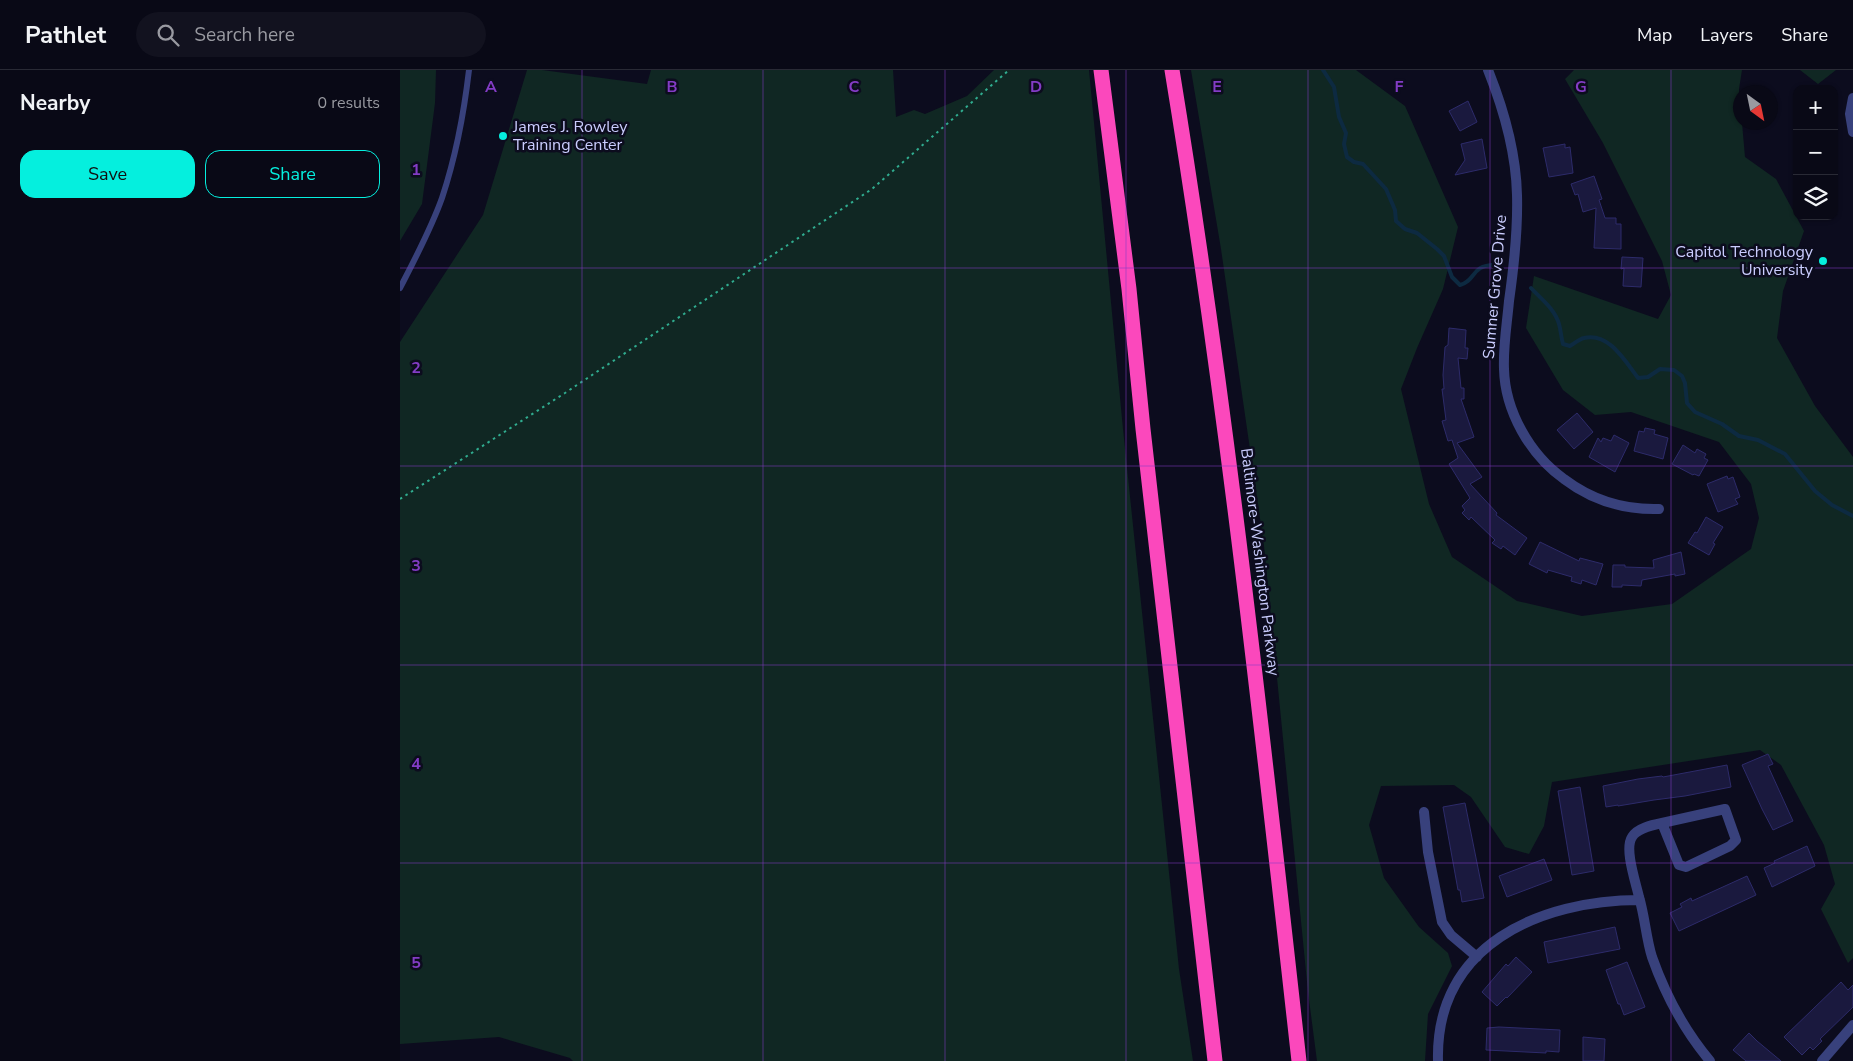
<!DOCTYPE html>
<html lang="en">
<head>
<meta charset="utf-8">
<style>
	:root { --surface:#090916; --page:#12121f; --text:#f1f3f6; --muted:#999aa1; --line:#292a35; --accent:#05efde }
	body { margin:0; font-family:"Nunito Sans",sans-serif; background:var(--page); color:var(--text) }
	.controls { position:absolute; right:15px; top:15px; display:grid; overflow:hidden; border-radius:10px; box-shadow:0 1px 4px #0004 }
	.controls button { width:45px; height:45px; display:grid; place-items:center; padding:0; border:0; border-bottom:1px solid var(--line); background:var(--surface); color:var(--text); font:25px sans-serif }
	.compass { position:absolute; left:1333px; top:15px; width:45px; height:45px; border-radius:50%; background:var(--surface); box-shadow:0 1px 4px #0004; rotate:147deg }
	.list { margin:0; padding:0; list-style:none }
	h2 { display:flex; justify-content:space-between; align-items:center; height:65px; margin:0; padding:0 20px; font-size:21px }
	h2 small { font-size:16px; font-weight:400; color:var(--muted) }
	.actions { display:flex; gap:10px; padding:15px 20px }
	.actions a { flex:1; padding:11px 0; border:1px solid var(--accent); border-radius:15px; text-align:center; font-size:18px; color:var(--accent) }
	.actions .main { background:var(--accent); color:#111 }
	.icon { flex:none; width:28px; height:28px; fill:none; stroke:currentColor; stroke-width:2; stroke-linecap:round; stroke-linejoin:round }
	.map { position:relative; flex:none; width:1453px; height:991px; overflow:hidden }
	header { display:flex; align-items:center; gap:30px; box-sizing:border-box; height:70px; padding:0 25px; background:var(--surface); border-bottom:1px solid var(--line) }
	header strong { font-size:24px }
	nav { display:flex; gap:28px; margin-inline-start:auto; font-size:18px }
	.search { width:350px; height:45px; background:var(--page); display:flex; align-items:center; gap:12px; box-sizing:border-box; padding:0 18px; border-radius:28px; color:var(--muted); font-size:19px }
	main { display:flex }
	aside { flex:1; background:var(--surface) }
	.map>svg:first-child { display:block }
	.green { fill:#102723 }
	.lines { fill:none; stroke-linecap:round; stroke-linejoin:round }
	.stream { stroke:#0d2a41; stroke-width:4 }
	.building { fill:#1a193e; stroke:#2d2b6a }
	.path { stroke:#30ac8f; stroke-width:2; stroke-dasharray:2.5 4; stroke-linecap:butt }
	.service { stroke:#38417c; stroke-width:6 }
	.minor { stroke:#38417c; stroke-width:10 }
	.motorway { stroke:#fb48bc; stroke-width:15 }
	.grid { fill:none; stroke:#833cc5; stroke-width:1; stroke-opacity:0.55 }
	.poi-dot { fill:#05efde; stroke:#0c0c1e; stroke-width:2 }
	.labels { text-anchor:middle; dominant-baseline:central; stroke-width:5; stroke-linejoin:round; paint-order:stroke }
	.poi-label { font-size:16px; fill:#cacdfe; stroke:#0c0c1e; text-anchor:start }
	.street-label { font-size:16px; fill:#cacdfe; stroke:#0c0c1e }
	.grid-label { font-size:16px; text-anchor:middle; font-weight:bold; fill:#833cc5; stroke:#0c0c1e; stroke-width:5; stroke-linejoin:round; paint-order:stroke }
</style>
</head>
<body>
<header>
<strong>Pathlet</strong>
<div class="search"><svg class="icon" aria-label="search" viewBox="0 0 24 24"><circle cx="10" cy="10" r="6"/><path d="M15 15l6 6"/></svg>Search here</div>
<nav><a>Map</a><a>Layers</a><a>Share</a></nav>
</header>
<main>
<aside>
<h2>Nearby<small>0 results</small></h2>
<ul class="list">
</ul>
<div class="actions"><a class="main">Save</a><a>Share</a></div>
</aside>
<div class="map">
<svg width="1453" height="991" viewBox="0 0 1453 991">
	<rect width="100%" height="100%" fill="#0c0c1e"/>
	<!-- green -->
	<path class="green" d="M0 0H36L35 33 22 134 0 171Z
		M127 0H142L247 14 251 0H493L496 47 514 40 525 44 567 26 594 0H689L723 359 779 899 793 991H173L170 988 99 967 0 974V272L83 145Z
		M791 0H956L1005 36 1058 157 1043 219 1017 278 1001 319 1029 434 1052 487 1117 531 1182 546 1272 534 1351 479 1359 448 1351 414 1319 372 1231 342 1195 345 1163 320 1126 258 1134 206 1258 249 1271 225 1262 191 1203 73 1165 9 1174 0H1342L1339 19 1340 52 1342 53 1345 87 1376 109 1404 161 1383 221 1377 268 1415 336 1453 387V888L1448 893 1421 839 1435 814 1424 775 1381 695 1360 680 1152 712 1144 756 1129 784 1105 777 1071 727 1054 715 981 716 969 755 984 808 1019 857 1048 883 1052 896 1028 944 1025 991H917L908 922 864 476 821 179Z
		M1400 0H1436L1418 14Z"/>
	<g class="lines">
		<!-- stream -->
		<path class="stream" d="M923 0 934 17 939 47 946 63 944 74 947 87 954 92 963 94 986 119 995 140 996 151 1005 159 1017 163 1037 179 1044 186 1052 207 1060 215C1076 211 1071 195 1094 195
			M1131 218C1141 229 1155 239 1159 254 1161 261 1161 267 1163 274L1170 276C1174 274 1179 269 1184 268 1209 262 1225 291 1238 308L1248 307 1260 299 1274 300 1282 306 1285 313 1287 333 1295 342 1322 354 1339 366 1358 370 1385 384 1415 421 1432 435 1453 446"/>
	</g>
	<!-- building -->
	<path class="building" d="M1068 31 1077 52 1060 61 1049 41Z
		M1082 69 1087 98 1055 105 1065 90 1061 74Z
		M1165 74V78L1170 77 1173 103 1149 107 1143 78Z
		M1194 106 1202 129 1199 130 1205 148H1216V154H1221V179L1194 178 1196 138 1183 142 1178 124 1175 125 1171 114Z
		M1222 187 1243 188 1241 217 1223 216 1224 198 1221 199Z
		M1049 258 1066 260 1065 278H1068L1067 289 1058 288 1061 318H1064V329H1061L1074 367 1057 373 1082 407 1070 414 1097 443 1096 445 1127 468 1115 485 1103 476 1101 479 1092 473 1095 470 1071 447 1069 450 1062 443 1065 440 1062 436 1070 428 1049 394 1058 388 1052 370 1048 371 1042 351 1046 350 1042 319H1044L1043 305 1045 277 1048 275Z
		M1177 343 1193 362 1174 379 1157 360Z
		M1245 358 1255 360 1254 364 1268 368 1263 389 1234 381 1239 361 1244 362Z
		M1214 365 1229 373 1215 402 1189 387 1198 368 1201 372 1203 368 1211 371Z
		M1283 375 1295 383 1297 379 1306 384 1304 388 1308 390 1299 406 1294 404 1293 405 1272 394Z
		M1327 406 1328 409 1333 407 1340 427 1335 429 1338 434 1318 442 1307 414Z
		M1306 447 1323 457 1313 473 1315 474 1309 485 1288 473 1295 462 1297 463Z
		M1140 472 1179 491 1180 488 1203 494 1196 515 1182 510 1181 514 1171 511 1172 507 1148 500 1147 503 1129 494Z
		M1281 482 1285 504 1275 506V504L1242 510 1241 516 1222 515V517H1212L1213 495H1225V497L1254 498 1253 490Z
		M1368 684 1373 694 1368 696 1393 751 1373 760 1362 739 1342 695Z
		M1327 695 1331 717 1285 726 1254 730 1218 736V735L1206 737 1203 716 1238 709 1262 706 1263 707Z
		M1180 717 1194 801 1172 805 1158 721Z
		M1065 733 1084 828 1062 832 1060 820H1058L1043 737Z
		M1407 776 1415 796 1372 817 1364 798 1375 793 1374 791Z
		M1144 789 1152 810 1107 827 1099 806Z
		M1347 806 1356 825 1279 861 1270 843 1282 837 1280 834 1291 828 1292 831Z
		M1215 857 1220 879 1148 893 1144 872Z
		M1116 887 1132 902 1107 928 1106 927 1097 936 1082 922 1106 894 1108 896Z
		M1227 892 1245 937 1224 945 1220 934H1218L1206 900Z
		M1441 912 1448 920 1453 915V937L1420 969 1422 971 1413 980 1410 977 1402 985 1384 967Z
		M1099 957 1160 960 1159 982 1146 981V983L1086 980 1087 958Z
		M1349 963 1357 971 1381 991H1346L1333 980Z
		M1183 967 1205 969 1204 991H1183Z"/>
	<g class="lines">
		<!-- path -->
		<path class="path" d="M0 429 165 323 472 119 609 0"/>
		<!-- service -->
		<path class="service" d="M0 218C15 189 31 159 42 128 56 86 64 43 69 0"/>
		<!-- minor -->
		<path class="minor" d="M1088 0C1104 40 1116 82 1117 125 1118 161 1114 196 1109 231 1107 254 1103 276 1104 299 1105 341 1130 385 1164 409 1193 431 1224 440 1259 439
			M1453 28 1450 44 1453 62
			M1024 742 1028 782 1042 852 1051 865 1077 887
			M1262 753 1279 795 1286 797 1330 776 1336 770 1325 739 1262 753C1252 755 1237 758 1232 767 1224 779 1236 813 1239 827 1245 847 1246 868 1252 887 1265 924 1285 961 1310 991
			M1038 991C1035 875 1140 830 1240 830
			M1422 991 1453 955"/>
		<!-- motorway -->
		<path class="motorway" d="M701 0 729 219 743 359 815 991
			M772 0C826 329 862 660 899 991"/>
	</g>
	<!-- grid -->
	<path class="grid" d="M182 0V991M363 0V991M545 0V991M726 0V991M908 0V991M1090 0V991M1271 0V991M0 198H1453M0 396H1453M0 595H1453M0 793H1453"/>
	<!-- markers -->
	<g class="poi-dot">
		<circle cx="103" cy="66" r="5"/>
		<circle cx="1423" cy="191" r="5"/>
	</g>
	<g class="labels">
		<!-- poi labels -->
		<g class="poi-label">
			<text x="113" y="57">James J. Rowley<tspan x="113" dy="18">Training Center</tspan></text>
			<text x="1413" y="182" text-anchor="end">Capitol Technology<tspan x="1413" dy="18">University</tspan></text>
		</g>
		<!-- street labels -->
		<g class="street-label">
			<text transform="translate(1095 217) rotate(-85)">Sumner Grove Drive</text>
			<text transform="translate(860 492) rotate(83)">Baltimore-Washington Parkway</text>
		</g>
	</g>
	<g class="grid-label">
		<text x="91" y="22">A</text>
		<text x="272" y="22">B</text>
		<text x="454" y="22">C</text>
		<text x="636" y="22">D</text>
		<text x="817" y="22">E</text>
		<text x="999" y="22">F</text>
		<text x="1181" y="22">G</text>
		<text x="16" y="105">1</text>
		<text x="16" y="303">2</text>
		<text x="16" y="501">3</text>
		<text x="16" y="699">4</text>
		<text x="16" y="898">5</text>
	</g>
</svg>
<div class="controls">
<button>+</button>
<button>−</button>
<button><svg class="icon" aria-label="layers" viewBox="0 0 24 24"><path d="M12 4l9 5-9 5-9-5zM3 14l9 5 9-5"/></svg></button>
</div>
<svg class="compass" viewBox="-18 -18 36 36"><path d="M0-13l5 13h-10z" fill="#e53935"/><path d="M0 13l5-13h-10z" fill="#999aa1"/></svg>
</div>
</main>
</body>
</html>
